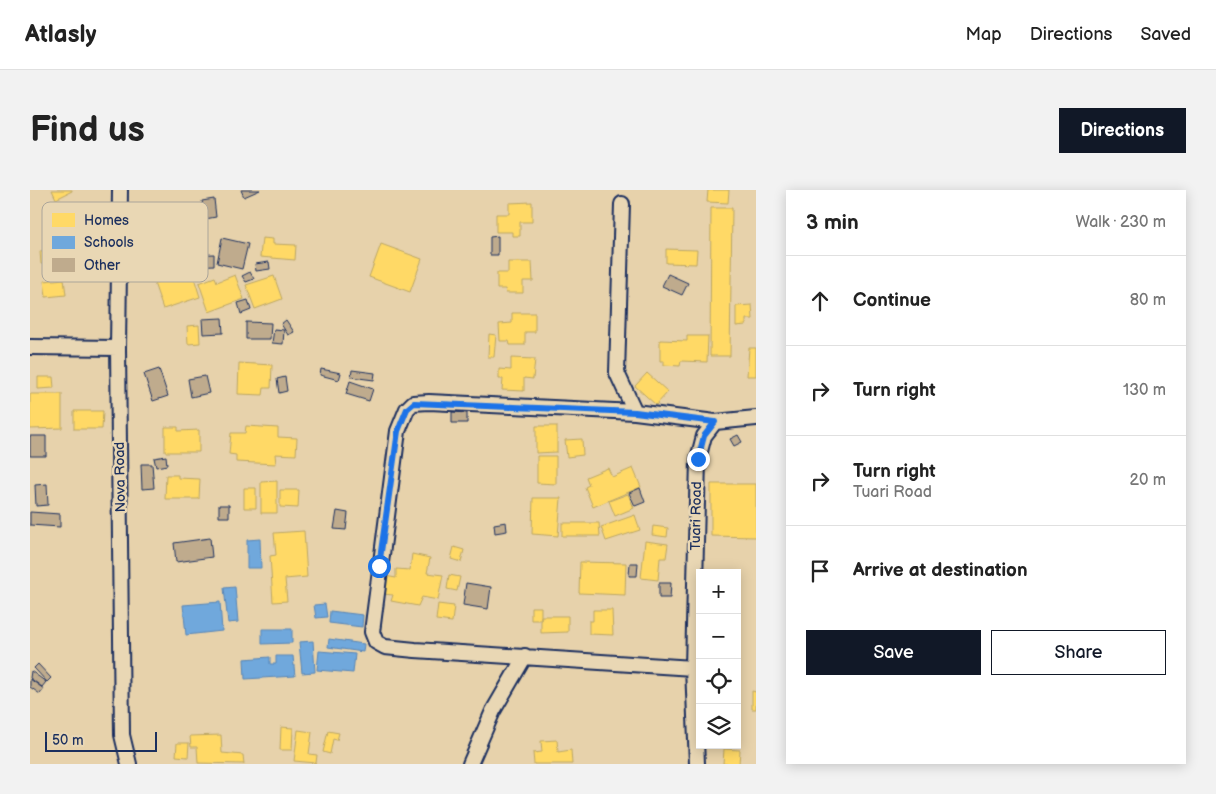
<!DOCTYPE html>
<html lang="en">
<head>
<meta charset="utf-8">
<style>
	:root { --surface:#fff; --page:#f2f2f2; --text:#222; --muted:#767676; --line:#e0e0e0; --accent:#111827 }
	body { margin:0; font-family:"Balsamiq Sans",sans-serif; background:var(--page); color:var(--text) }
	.controls { position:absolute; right:15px; bottom:15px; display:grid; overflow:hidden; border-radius:0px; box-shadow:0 2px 12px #0003 }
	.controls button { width:45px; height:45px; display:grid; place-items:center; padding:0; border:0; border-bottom:1px solid var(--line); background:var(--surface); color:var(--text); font:25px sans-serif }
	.scale { position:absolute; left:15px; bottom:12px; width:112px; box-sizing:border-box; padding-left:5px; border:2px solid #1b2f5e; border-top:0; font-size:14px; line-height:18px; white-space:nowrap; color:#1b2f5e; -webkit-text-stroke:4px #e9d7b4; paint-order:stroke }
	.stop { position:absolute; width:15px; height:15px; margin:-11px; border:4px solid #1a73e8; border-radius:50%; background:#fff }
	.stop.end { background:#1a73e8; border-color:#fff; box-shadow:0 1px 5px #0008 }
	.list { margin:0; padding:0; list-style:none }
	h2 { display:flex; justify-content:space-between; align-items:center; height:65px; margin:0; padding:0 20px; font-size:21px }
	h2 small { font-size:16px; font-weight:400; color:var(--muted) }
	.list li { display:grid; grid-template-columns:32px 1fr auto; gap:15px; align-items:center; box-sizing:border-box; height:90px; padding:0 20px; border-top:1px solid var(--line) }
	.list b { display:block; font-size:19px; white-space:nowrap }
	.list p { margin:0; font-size:16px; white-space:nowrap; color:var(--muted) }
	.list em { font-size:16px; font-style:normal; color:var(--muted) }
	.actions { display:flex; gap:10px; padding:15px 20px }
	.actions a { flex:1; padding:11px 0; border:1px solid var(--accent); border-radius:0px; text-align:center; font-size:18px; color:var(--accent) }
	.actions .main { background:var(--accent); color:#fff }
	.icon { flex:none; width:28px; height:28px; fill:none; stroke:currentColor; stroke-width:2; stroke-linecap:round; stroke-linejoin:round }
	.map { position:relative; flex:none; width:726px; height:574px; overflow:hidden; border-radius:0px }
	header { display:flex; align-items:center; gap:30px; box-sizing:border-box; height:70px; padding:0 25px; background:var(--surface); border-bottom:1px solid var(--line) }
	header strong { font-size:24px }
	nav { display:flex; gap:28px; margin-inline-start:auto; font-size:18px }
	.intro { display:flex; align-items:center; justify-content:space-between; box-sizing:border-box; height:120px; padding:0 30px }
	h1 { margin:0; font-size:35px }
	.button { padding:12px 22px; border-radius:0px; background:var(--accent); color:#fff; font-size:18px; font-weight:700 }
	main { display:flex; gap:30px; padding:0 30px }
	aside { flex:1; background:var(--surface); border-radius:0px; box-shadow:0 2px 12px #0003 }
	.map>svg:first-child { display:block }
	.homes { fill:#ffd966; stroke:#bba664 }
	.schools { fill:#6fa8dc; stroke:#5684b6 }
	.building { fill:#bfab8d; stroke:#1b2f5e }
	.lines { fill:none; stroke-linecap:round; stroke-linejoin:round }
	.street-casing { stroke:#1b2f5e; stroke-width:18 }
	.street { stroke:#e9d7b4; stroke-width:14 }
	.route { stroke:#1a73e8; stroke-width:6 }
	.labels { text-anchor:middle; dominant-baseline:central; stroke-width:5; stroke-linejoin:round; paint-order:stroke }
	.street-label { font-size:14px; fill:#1b2f5e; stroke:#e9d7b4 }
	.key { fill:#e9d7b4; stroke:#aba59a; stroke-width:1 }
	.key-label { font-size:14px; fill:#1b2f5e }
</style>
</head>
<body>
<header>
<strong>Atlasly</strong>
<nav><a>Map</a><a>Directions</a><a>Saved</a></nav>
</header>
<div class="intro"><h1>Find us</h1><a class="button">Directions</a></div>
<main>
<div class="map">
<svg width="726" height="574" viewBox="0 0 726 574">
	<rect width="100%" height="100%" fill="#e7d2ab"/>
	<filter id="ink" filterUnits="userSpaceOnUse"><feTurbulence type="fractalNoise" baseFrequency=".02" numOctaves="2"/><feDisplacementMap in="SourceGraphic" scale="10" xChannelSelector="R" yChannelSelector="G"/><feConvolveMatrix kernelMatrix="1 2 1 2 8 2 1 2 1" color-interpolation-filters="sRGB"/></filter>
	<g filter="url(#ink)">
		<!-- homes -->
		<path class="homes" d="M22 0H42V1L26 9Z
			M678 0H699L698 13 677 12Z
			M502 12V32H490V46H482V42H466V24H479V13Z
			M681 18H702L700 166H680Z
			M232 48 243 49V54L266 55 265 70 230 67Z
			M351 54 392 69 380 102 339 87Z
			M636 59 667 60 666 74 636 73Z
			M27 60 28 73 11 74 10 61Z
			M478 72H502L503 91H493V103H476L475 99H467V83H478Z
			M162 81 170 107 133 119 124 93Z
			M205 85 214 109 179 122 169 93 185 87 187 92Z
			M244 86 252 109 225 119 216 95Z
			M34 89 36 105 16 107 14 91Z
			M722 115 723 129H716V135L706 136V116Z
			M482 123H505V142H495V155H480L479 151H470L469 134 482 133Z
			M169 135 170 153 158 154 157 136Z
			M459 144 466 145 464 167H458Z
			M657 146H678L677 172 651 171 650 176 634 175V171H630V150L657 151Z
			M719 158H726V186H717Z
			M481 168 505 169 503 189 494 188V201L472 200 473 189H469V179L481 180Z
			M209 173 242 175 241 198H234L233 205 208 204Z
			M617 183 638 202 626 215 605 196Z
			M8 187H23L24 198 8 199Z
			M0 204H32V238L0 239Z
			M44 221H73L72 239H44Z
			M216 236 248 238V247L267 248 266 265 245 264 246 274 206 272V265L199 264 201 243H215Z
			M506 236H527V262L506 263Z
			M135 237H148V241L169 240V262H135Z
			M552 249 553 265 537 267 535 250Z
			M507 266H526V294L507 293Z
			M578 278 582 287 603 278 611 297 563 317 555 297 559 295 556 287Z
			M136 285H148V288L170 289 169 309H135Z
			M247 291V323H231V292Z
			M681 294H726V347L681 346Z
			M214 298H226V318H214Z
			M250 300H269L268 318 250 317Z
			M598 304 604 318 585 326 579 311Z
			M503 308H531L528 346 502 344Z
			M605 325 610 340 576 351 571 337Z
			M532 333H569L570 346H532Z
			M623 336 638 338 637 347 622 345Z
			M274 341 277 387 255 389 257 411 243 412 240 366 246 365 244 343Z
			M615 351 638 354 636 368H630L628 390 611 388Z
			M424 357 434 360 431 372 421 369Z
			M382 364 400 368 397 383 413 385 408 410 392 407 388 416 361 411 363 405 353 404 355 386 366 388V379L380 380Z
			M550 372 596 373 595 405 549 403Z
			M419 385 430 387 427 401 417 399Z
			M408 414 424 416 422 432 406 430Z
			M501 417H511V430H501Z
			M563 420H582L583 445 559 444V431H563Z
			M511 426H538V442L511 443Z
			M722 501 726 502V519H722Z
			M251 537 263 538 262 560H250Z
			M268 540 282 542 279 564 287 565 286 573 264 571Z
			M298 541 309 543 307 550 303 549 300 564 293 562Z
			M191 545 192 563 213 565 214 574 168 573 167 557H161L160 546Z
			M527 550 528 562 541 560 542 574H504L503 563 512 562 511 551Z
			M147 553H159L158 567 146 566Z
			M694 559 710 560 709 574H693Z"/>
		<!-- schools -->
		<path class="schools" d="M230 349 231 378H217V350Z
			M205 397 208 432 198 433 194 398Z
			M190 412 192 441 156 445 153 415Z
			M295 414 297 427 286 428 284 415Z
			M300 421 333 425 332 437 299 433Z
			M232 439H262V453L232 454Z
			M299 449 334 454 333 462 298 457Z
			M283 451 285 482 272 483 269 452Z
			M289 461 325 464 323 483 287 480Z
			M246 466H263L265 486 215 489 214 469 240 467V474H246Z"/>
		<!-- building -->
		<path class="building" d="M211 0H230L214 7Z
			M184 9 186 27 175 29 172 11Z
			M468 46V65H460V47Z
			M192 48 218 54 212 79 187 73Z
			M184 64V75L162 76 161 65Z
			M239 72 240 79 226 81 225 74Z
			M220 82 224 89 216 92 212 86Z
			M638 84 658 93 652 105 632 96Z
			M218 110 221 120 211 124 208 113Z
			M192 128 193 143 173 144 172 129Z
			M256 130 264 142 258 145 251 134Z
			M216 132 241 133 240 149H216Z
			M244 139 254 140 253 154 242 153Z
			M129 179 138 206 123 211 114 184Z
			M291 179 311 183 309 190 290 185Z
			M322 180 345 183 344 190 321 187Z
			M175 186 179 203 161 207 158 189Z
			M255 187 257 201 249 203 247 189Z
			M320 191 343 199 339 211 316 204Z
			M422 222 437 223V233H422Z
			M708 245 712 252 704 256 700 249Z
			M0 246H16V266H0Z
			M136 266 137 275 126 277 124 268Z
			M111 274H122L124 298 112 299Z
			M17 294 18 315 6 316 5 295Z
			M610 298 615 312 605 316 599 303Z
			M189 315H199V327H189Z
			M307 321 318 323 316 340 304 339Z
			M0 322 30 324V337L0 335Z
			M476 332 477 341 465 343 464 334Z
			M180 348 182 367 146 372 144 353Z
			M600 373H608L607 386H599Z
			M436 393 461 397 458 419 433 415Z
			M629 393H641L640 408H629Z
			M8 474 21 488 17 492 4 478Z
			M1 481 16 492 12 497 0 488Z
			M0 489 14 499 10 504 0 497Z"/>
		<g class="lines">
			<!-- street casing -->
			<g class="street-casing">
				<path id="street" d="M90 0 88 158 92 545 99 574
					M592 14 587 183 605 222
					M0 157 88 158
					M663 478 385 460 355 457 346 452 342 442 368 241 377 219 383 213 399 212 605 222 685 232 726 228
					M440 574 463 521 495 466
					M667 574 663 478 668 269 674 246 685 232"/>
			</g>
			<!-- street -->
			<use href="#street" class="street"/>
		</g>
	</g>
	<g class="lines" filter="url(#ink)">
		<!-- route -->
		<path class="route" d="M349 376 368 241 377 219 384 213 605 222 685 232 674 246 668 269"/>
	</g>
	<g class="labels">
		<!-- street labels -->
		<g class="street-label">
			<text transform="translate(90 287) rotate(-91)">Nova Road</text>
			<text transform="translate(666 326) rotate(-89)">Tuari Road</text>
		</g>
	</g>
	<!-- legend -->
	<rect x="12" y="12" width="166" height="80" rx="8" class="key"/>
	<rect x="22" y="23" width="23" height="14" fill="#ffd966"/>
	<rect x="22" y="46" width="23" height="13" fill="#6fa8dc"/>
	<rect x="22" y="68" width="23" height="14" fill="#bfab8d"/>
	<g class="key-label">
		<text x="54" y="35">Homes</text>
		<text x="54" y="57">Schools</text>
		<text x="54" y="80">Other</text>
	</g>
</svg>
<div class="controls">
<button>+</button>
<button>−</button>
<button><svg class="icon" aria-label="locate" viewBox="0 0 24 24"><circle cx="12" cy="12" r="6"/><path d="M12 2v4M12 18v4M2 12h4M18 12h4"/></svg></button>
<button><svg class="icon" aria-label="layers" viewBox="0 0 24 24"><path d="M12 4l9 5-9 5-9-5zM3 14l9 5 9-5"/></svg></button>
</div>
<div class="scale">50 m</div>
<div class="stop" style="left:349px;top:376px"></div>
<div class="stop end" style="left:668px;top:269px"></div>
</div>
<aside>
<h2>3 min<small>Walk · 230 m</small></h2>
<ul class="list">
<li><svg class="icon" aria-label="ahead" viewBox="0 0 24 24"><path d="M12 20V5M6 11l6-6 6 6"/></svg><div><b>Continue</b></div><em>80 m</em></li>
<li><svg class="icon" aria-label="right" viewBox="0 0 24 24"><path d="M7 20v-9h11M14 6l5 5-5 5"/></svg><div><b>Turn right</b></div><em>130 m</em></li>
<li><svg class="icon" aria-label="right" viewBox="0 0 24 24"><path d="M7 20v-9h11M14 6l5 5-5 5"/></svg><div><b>Turn right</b><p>Tuari Road</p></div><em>20 m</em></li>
<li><svg class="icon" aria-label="arrive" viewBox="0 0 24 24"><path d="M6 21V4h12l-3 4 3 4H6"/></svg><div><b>Arrive at destination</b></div></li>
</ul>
<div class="actions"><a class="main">Save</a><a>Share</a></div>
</aside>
</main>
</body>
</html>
